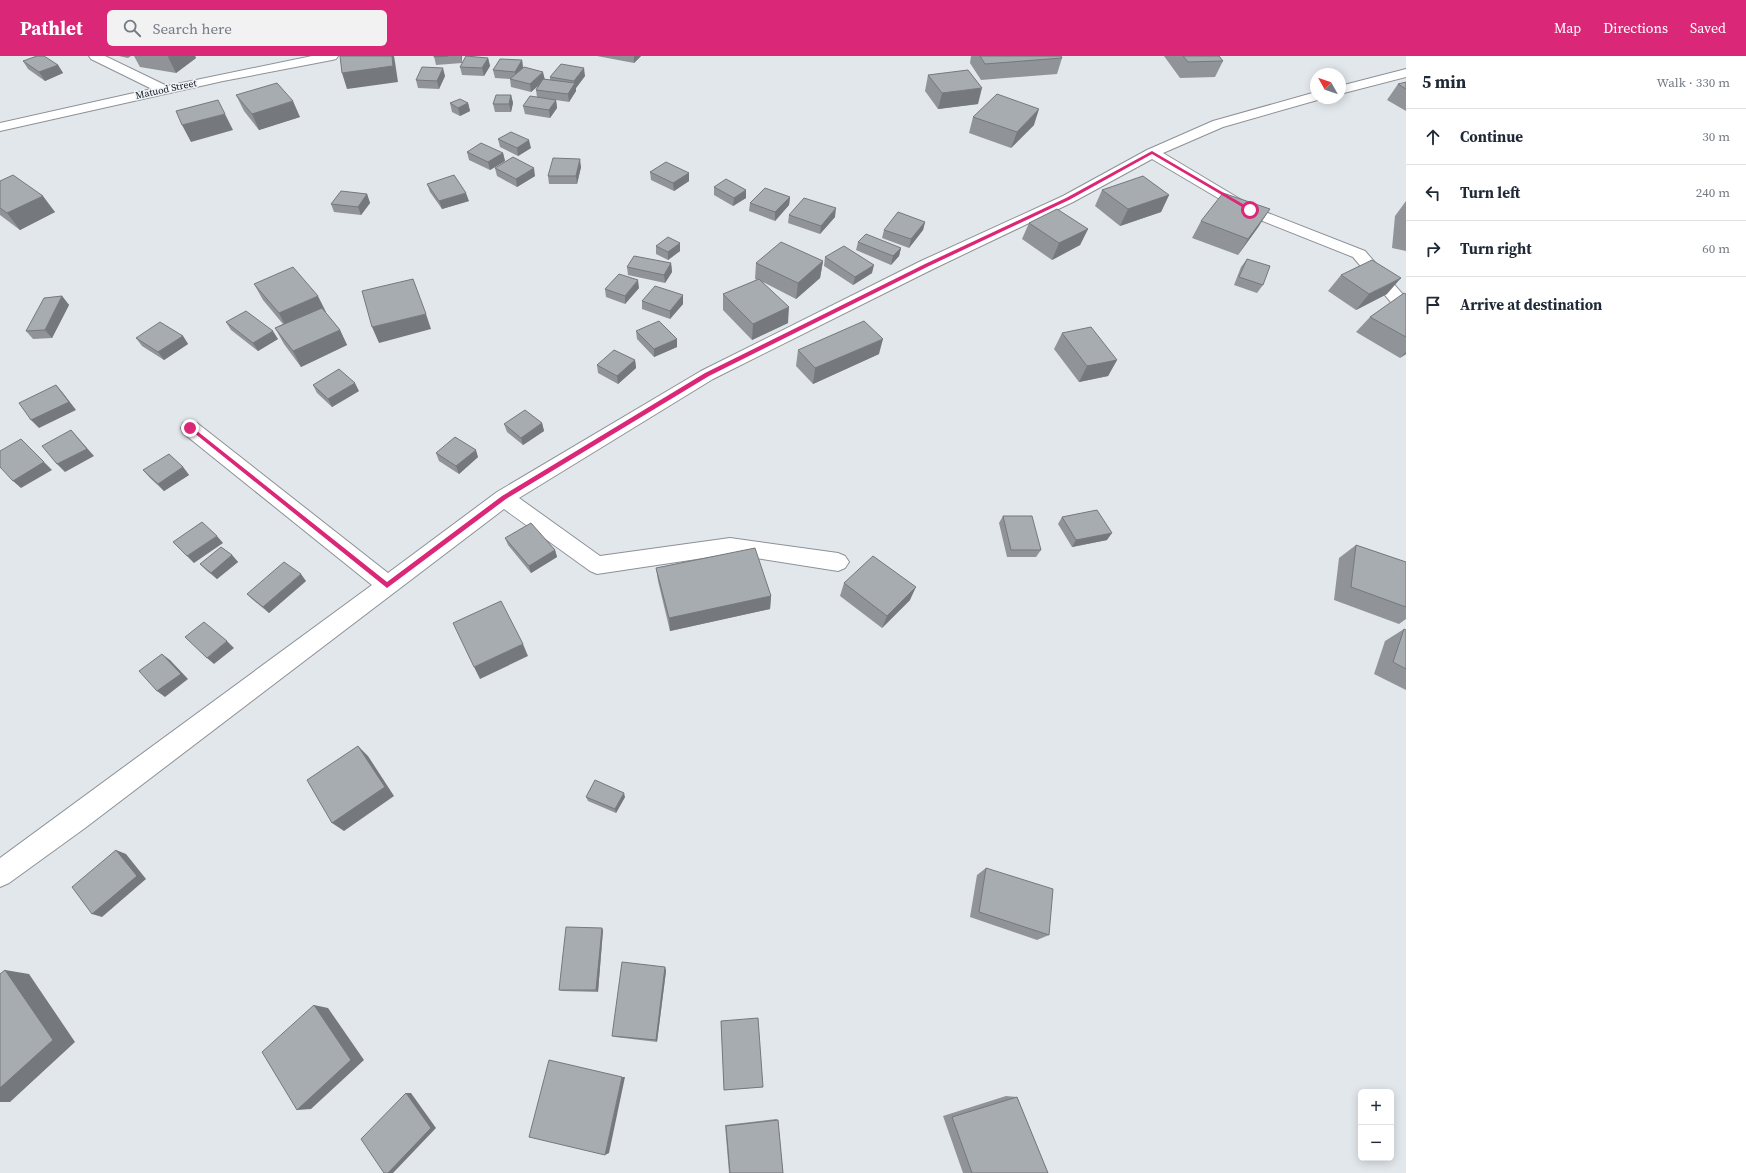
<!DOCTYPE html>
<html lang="en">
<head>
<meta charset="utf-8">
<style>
	:root { --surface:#fff; --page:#f2f2f3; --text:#1f2937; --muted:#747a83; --line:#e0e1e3; --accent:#db2777 }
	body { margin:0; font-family:"Source Serif 4",serif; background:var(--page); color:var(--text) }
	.controls { position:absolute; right:12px; bottom:12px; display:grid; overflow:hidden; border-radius:6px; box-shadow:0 2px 10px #0003 }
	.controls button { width:36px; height:36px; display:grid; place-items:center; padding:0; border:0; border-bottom:1px solid var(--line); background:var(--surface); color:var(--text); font:20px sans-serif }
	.compass { position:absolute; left:1310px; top:12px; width:36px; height:36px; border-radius:50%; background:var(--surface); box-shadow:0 2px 10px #0003; rotate:310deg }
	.stop { position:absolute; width:12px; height:12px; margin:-9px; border:3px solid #db2777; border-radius:50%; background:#fff }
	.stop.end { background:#db2777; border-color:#fff; box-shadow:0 1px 4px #0008 }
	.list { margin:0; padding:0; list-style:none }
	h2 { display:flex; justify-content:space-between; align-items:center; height:52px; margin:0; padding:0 16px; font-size:17px }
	h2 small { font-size:13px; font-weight:400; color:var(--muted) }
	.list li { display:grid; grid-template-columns:26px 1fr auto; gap:12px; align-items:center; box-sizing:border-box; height:56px; padding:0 16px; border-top:1px solid var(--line) }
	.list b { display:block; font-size:15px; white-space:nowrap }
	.list em { font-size:13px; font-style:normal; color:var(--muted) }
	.icon { flex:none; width:22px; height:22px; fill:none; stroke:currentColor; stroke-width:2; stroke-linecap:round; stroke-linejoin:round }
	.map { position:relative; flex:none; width:1406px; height:1117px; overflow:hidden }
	header { display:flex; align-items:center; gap:24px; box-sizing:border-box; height:56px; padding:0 20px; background:var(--accent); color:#fff }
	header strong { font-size:19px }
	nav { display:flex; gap:22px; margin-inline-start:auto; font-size:14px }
	.search { width:280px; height:36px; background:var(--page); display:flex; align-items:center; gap:10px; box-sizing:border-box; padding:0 14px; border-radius:6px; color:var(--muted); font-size:15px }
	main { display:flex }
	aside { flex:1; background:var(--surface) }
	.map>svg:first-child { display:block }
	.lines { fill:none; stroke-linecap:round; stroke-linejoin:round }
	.street-casing { stroke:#8d9197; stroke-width:2 }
	.street { fill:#fff; fill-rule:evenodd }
	.wall { fill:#909498 }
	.shaded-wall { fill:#75787c }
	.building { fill:#a7acb1; stroke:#75787c }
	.route { fill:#db2777 }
	.labels { text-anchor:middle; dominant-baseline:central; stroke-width:3; stroke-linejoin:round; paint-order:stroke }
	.far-street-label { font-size:10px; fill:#131517; stroke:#eff4fa }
</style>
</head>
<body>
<header>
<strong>Pathlet</strong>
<div class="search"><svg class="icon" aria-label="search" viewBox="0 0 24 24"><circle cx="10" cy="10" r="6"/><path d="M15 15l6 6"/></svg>Search here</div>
<nav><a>Map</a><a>Directions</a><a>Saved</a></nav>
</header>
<main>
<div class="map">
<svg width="1406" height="1117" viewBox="0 0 1406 1117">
	<rect width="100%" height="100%" fill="#e2e7ec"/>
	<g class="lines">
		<!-- street casing -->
		<g class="street-casing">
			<path id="street" d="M89 0H105L167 30 312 0H338L336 3 332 4 223 25 0 75V67L152 33 91 3Z
				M1406 13V21L1340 38V30Z
				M1316 36V42L1321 43 1223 71 1163 97 1255 152 1365 195 1406 242V259L1400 257 1353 201 1245 158 1152 103 1073 146 933 213 713 323 519 442 600 500 730 482 838 497 845 500 849 506 845 512 838 515 730 498 597 518 590 515 504 453 85 772 9 827 0 831V802L372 529 183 377 181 372 183 367 190 365 197 367 388 517 497 436 701 315 921 205 1063 140 1147 94 1213 65Z"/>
		</g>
		<!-- street -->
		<use href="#street" class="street"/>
	</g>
	<!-- wall -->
	<path class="wall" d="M119 0H131L128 2Z
		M134 0H195L196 2 176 17 140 11Z
		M434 0H462V7L436 9Z
		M597 0H641L634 7Z
		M971 0H1061L1062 2 1057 18 981 24 970 7Z
		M1164 0H1219L1223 5 1215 21 1180 22Z
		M488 2 490 10 484 20 462 19 460 11Z
		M522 4 523 12 544 23 550 24V21L585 20 576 32V35L569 46 556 44 557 52 550 62 525 58 523 50 537 41 536 34 538 30 531 36 511 31 510 23 495 22 493 14Z
		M23 5 58 9 63 17 45 25 28 13Z
		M928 19 978 48 938 53 925 35Z
		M445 20 439 33 418 32 416 24Z
		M1406 26V55L1387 44 1398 28Z
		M236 39 300 61 259 74 244 55Z
		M511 39 513 47 511 56H495L493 48Z
		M450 47H468L470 55 460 60 452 56Z
		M973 61 1034 69 1011 92 969 77Z
		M498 83 531 92 518 100 500 91Z
		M467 96 503 97 505 105 490 114 469 104Z
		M581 111 577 128H549L548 120Z
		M495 112 535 120 517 131 497 120Z
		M650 116 689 117V125L674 135 651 124Z
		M0 125 55 156 20 174 0 159Z
		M427 128 469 145 442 153 430 136Z
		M714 131 746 134V142L733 150 714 139Z
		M1102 134 1169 139 1161 156 1120 170 1095 150Z
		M367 138 370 147 361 159 334 156 331 148Z
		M790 141 789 149 775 165 749 155 750 147Z
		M1406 145V195L1392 192 1395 160Z
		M789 159 835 161 820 178 788 167Z
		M1201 165 1259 170 1238 199 1192 182Z
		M925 166 923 174 909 192 882 182 884 174Z
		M1029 167 1088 173 1080 189 1052 204 1022 183Z
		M858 186 901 192 899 200 891 209 856 194Z
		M656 190 680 195 668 204 656 198Z
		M825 201 872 217 853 229 824 210Z
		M1247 203 1263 229 1257 237 1234 229 1241 211Z
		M823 205 820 222 796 243 763 226 788 267 752 284 723 254V238L757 224 755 223 756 207Z
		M671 207 672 216 665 227 628 219 627 211Z
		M1341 219 1387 238 1356 254 1328 235Z
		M254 228 326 256H325L340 274 347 289 301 311 284 288 275 272 283 268 263 244Z
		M639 232 625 248 606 241 605 233Z
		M1406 238V298L1400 302 1356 276 1370 261Z
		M683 239V248L670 263 642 253V245Z
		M62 240 69 249 52 282 33 283 26 275Z
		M226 266 278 283 258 295 231 274Z
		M636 275 677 283V291L654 301 637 283Z
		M1062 277 1117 304 1108 320 1079 326 1054 293Z
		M183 280 188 288 164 304 142 290 136 282Z
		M798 294 879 298 813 328 796 310Z
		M635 304 636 312 618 328 598 317 597 309Z
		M313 329 359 335 332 351 317 337Z
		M542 367 544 375 523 389 507 376 504 368Z
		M436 397 478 401 459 418 439 405Z
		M183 411 189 419 164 435 150 422 143 414Z
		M1003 460 1041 494 1036 501H1007L999 467Z
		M1062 461 1107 484 1072 491 1058 468Z
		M505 482 555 494 557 501 531 517 508 489Z
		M1356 489 1406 506V563L1399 568 1334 544 1339 502Z
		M232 499 238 506 217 523 207 515 200 508Z
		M656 512 771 540 770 553 670 575 658 525Z
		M306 525 269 557 253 544 247 538Z
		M844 527 910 544 882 572 840 540Z
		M1404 573 1406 574V634L1374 618 1385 585Z
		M586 741H625L616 757 588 745Z
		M986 812 1049 879 1037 884 970 861 977 819Z
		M603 874 598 936 562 935 559 934Z
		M665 911 666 915 657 986 615 981 612 980Z
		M721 965 763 1031 724 1034Z
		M1006 1040 1017 1041 1048 1117H963L943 1060Z
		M776 1063 778 1064 783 1117H729L725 1069Z"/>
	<!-- shaded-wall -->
	<path class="shaded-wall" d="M169 0H195L196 2 176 17 168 1Z
		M392 0H394L395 6 398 26 347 33 342 17Z
		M461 0H462V7Z
		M634 0H641L634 7Z
		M488 2 490 10 484 20 482 12Z
		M522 4 523 12 517 24 515 16Z
		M58 9 63 17 45 25 39 16Z
		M443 12 445 20 439 33 437 25Z
		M584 12 585 20 576 32V35L569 46 568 38 574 28V25Z
		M543 16 545 24 531 36 530 28Z
		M982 32 978 48 938 53 942 37Z
		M511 39 513 47 511 56 509 48Z
		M556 44 557 52 550 62 549 54Z
		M293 45 300 61 259 74 252 58Z
		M468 47 470 55 460 60 458 52Z
		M1039 53 1034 69 1011 92 1017 76Z
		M225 58 233 74 191 86 182 69Z
		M529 84 531 92 518 100 517 92Z
		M503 97 505 105 490 114 488 106Z
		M580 103 581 111 577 128 576 120Z
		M534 112 535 120 517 131 516 123Z
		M689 117V125L674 135 673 127Z
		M746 134V142L733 150 734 142Z
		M466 137 469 145 442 153 439 145Z
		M367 138 370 147 361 159 358 151Z
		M1169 139 1161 156 1120 170 1128 153Z
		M43 140 55 156 20 174 7 157Z
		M790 141 789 149 775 165V156Z
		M836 152 835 161 820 178 821 170Z
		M1270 153 1259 170 1238 199 1248 183Z
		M925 166 923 174 909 192 911 183Z
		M1088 173 1080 189 1052 204 1059 187Z
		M680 187V195L668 204V196Z
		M901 192 899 200 891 209 893 200Z
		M823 205 820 222 796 243 798 227Z
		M671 207 672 216 665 227 664 219Z
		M874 209 872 217 853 229 855 221Z
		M1401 222 1387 238 1356 254 1369 238Z
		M638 224 639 232 625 248V240Z
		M683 239V248L670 263V255Z
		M62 240 69 249 52 282 45 274Z
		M318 240 326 256 287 273 279 257Z
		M789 251 788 267 752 284 753 268Z
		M426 258 431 273 379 287 372 271Z
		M340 274 347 289 301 311 293 295Z
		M273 275 278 283 258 295 253 287Z
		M183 280 188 288 164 304 158 296Z
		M677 283V291L654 301V293Z
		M883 283 879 298 813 328 815 312Z
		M1406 296V298L1400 302Z
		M635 304 636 312 618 328 617 320Z
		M1117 304 1108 320 1079 326 1087 310Z
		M355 327 359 335 332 351 328 343Z
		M56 329 63 337 76 354 39 372 31 364Z
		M542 367 544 375 523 389 521 382Z
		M71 374 94 400 65 416 57 408Z
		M29 391 52 414 21 432 13 425Z
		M476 394 478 401 459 418 456 410Z
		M183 411 189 419 164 435 158 428Z
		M1112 477 1107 484 1072 491 1076 484Z
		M217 480 223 487 194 507 187 500Z
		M555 494 557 501 531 517 529 510Z
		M232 499 238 506 217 523 211 517Z
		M301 518 306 525 269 557 263 551Z
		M916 531 910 544 882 572 887 560Z
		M771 540 770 553 670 575 669 562Z
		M227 585 234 592 214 608 207 602Z
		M523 588 528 600 480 623 474 611Z
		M162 598 170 604 188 623 165 641 157 635Z
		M358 690 368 700 394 740 344 775 332 767Z
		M624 737 625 741 616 757 615 753Z
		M116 794 126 798 146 823 102 861 92 858Z
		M602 872 603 874 598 936 596 934Z
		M665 911 666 915 657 986 656 984Z
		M5 914 29 918 75 986 10 1046H0V1032Z
		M314 949 328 952 364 1004 311 1053 297 1054Z
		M622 1021H625L609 1097 605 1099Z
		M406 1037H411L436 1072 393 1117H388Z"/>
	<!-- building -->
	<path class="building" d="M37 0H44L58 9 39 16 23 5Z
		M340 0H392L393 10 342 17Z
		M434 0H448L434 1Z
		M466 0 488 2 482 12 460 11Z
		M980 0H1061L1062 2 985 8Z
		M1183 0H1219L1223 5 1188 6Z
		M500 3 522 4 515 16 493 14Z
		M561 8 584 12 574 25 550 21Z
		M422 11 443 12 437 25 416 24Z
		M524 11 543 16 530 28 510 23Z
		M968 14 982 32 942 37 928 19Z
		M543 23 575 27 568 38 536 34Z
		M1406 26V33L1398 28Z
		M277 27 293 45 252 58 236 39Z
		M997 38 1039 53 1017 76 973 61Z
		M496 39H511L509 48H493Z
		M530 40 556 44 549 54 523 50Z
		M460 43 468 47 458 52 450 47Z
		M218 44 225 58 182 69 176 55Z
		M511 76 529 84 517 92 498 83Z
		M481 87 503 97 488 106 467 96Z
		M513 101 534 112 516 123 495 112Z
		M553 102 580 103 576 120H548Z
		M666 106 689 117 673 127 650 116Z
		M13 119 43 140 7 157 0 152V125Z
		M454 119 466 137 439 145 427 128Z
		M1143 120 1169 139 1128 153 1102 134Z
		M726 123 746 134 734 142 714 131Z
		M765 132 790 141 775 156 750 147Z
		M341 135 367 138 358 151 331 148Z
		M1223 137 1270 153 1248 183 1201 165Z
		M804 142 836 152 821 170 789 159Z
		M1057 153 1088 173 1059 187 1029 167Z
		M898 156 925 166 911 183 884 174Z
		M866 178 901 192 893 200 858 186Z
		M668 181 680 187 668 196 656 190Z
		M781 186 823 205 798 227 756 207Z
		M844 190 874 209 855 221 825 201Z
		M634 200 671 207 664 219 627 211Z
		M1247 203 1270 210 1263 229 1239 221Z
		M1372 204 1401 222 1369 238 1341 219Z
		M293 211 318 240 279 257 254 228Z
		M619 218 638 224 625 240 605 233Z
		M413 223 426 258 372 271 362 235Z
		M759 223 789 251 753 268 723 238Z
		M655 230 683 239 670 255 642 245Z
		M1404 237 1406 238V281L1370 261Z
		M62 240 45 274 26 275 44 242Z
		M322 252 340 274 293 295 275 272Z
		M246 255 273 275 253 287 226 266Z
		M659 265 677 283 654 293 636 275Z
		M864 265 883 283 815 312 798 294Z
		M160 266 183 280 158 296 136 282Z
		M1091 271 1117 304 1087 310 1062 277Z
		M614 294 635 304 617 320 597 309Z
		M339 313 355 327 328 343 313 329Z
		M56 329 69 346 31 364 19 347Z
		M525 354 542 367 521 382 504 368Z
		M71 374 87 393 57 408 42 390Z
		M455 381 476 394 456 410 436 397Z
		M21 383 44 406 13 425 0 411V395Z
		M169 398 183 411 158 428 143 414Z
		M1097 454 1112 477 1076 484 1062 461Z
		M1003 460H1032L1041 494H1011Z
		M202 466 217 480 187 500 173 486Z
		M531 467 555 494 529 510 505 482Z
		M1356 489 1406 506V551L1351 531Z
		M221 491 232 499 211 517 200 508Z
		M755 492 771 540 669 562 656 512Z
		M873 500 916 531 887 560 844 527Z
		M284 506 301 518 263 551 247 538Z
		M501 545 523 588 474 611 453 567Z
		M204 566 227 585 207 602 185 581Z
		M1404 573 1406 574V613L1393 606Z
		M162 598 181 618 157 635 139 615Z
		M358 690 385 731 332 767 307 724Z
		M595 724 624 737 615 753 586 741Z
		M116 794 137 820 92 858 72 831Z
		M986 812 1053 833 1049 879 979 856Z
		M566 871 602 872 596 934H559Z
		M622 906 665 911 656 984 612 980Z
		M5 914 53 984 0 1032V918Z
		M314 949 351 1004 297 1054 262 996Z
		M758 962 763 1031 724 1034 721 965Z
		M549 1004 622 1021 605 1099 529 1081Z
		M406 1037 431 1072 388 1117H384L361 1083Z
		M1017 1041 1048 1117H972L952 1061Z
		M778 1064 783 1117H730L726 1070Z"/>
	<!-- route -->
	<path class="route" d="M1152 95 1253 154 1249 155 1152 98 1069 144 929 210 709 320 506 443 387 532 188 372 192 371 387 526 502 440 705 317 925 208 1066 142Z"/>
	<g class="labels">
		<!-- far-street labels -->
		<g class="far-street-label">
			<text transform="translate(166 33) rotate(-12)">Matuod Street</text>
		</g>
	</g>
</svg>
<div class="controls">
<button>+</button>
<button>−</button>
</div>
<svg class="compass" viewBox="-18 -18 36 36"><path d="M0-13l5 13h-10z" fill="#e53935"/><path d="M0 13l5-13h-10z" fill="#747a83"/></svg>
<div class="stop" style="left:1250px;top:154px"></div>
<div class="stop end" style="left:190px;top:372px"></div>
</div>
<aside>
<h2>5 min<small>Walk · 330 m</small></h2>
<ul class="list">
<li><svg class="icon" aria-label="ahead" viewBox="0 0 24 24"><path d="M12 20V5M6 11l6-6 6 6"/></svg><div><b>Continue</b></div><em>30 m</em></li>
<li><svg class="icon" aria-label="left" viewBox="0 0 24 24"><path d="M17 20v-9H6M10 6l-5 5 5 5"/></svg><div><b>Turn left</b></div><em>240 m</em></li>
<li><svg class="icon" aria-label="right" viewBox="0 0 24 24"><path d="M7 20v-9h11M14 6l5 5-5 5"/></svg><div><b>Turn right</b></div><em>60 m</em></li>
<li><svg class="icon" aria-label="arrive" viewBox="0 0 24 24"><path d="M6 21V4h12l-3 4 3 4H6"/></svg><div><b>Arrive at destination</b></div></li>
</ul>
</aside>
</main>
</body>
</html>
